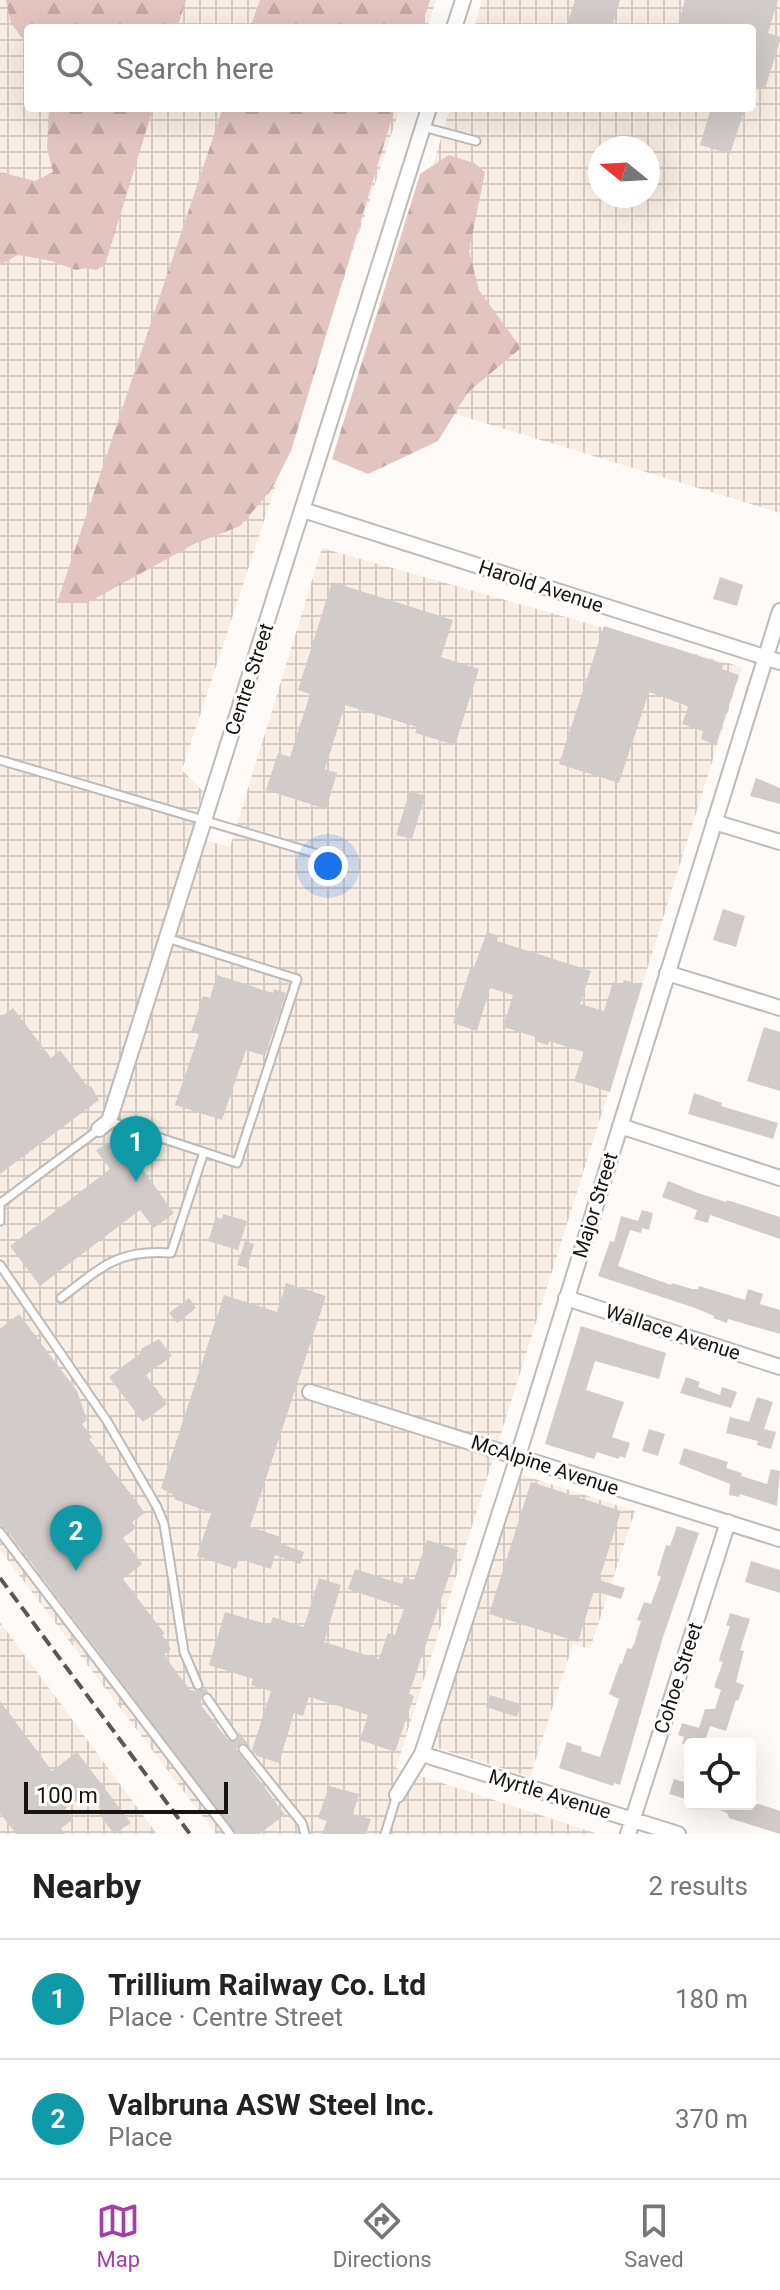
<!DOCTYPE html>
<html lang="en">
<head>
<meta charset="utf-8">
<style>
	:root { --surface:#fff; --page:#f6f6f6; --text:#222; --muted:#767676; --line:#e0e0e0; --accent:#a140a7 }
	body { margin:0; font-family:Roboto,sans-serif; background:var(--page); color:var(--text) }
	.controls { position:absolute; right:24px; bottom:24px; display:grid; overflow:hidden; border-radius:8px; box-shadow:0 8px 32px #0002 }
	.controls button { width:72px; height:72px; display:grid; place-items:center; padding:0; border:0; border-bottom:2px solid var(--line); background:var(--surface); color:var(--text); font:40px sans-serif }
	.compass { position:absolute; left:588px; top:136px; width:72px; height:72px; border-radius:50%; background:var(--surface); box-shadow:0 8px 32px #0002; rotate:288deg }
	.scale { position:absolute; left:24px; bottom:20px; width:204px; box-sizing:border-box; padding-left:8px; border:4px solid #161514; border-top:0; font-size:22px; line-height:28px; white-space:nowrap; color:#161514; -webkit-text-stroke:6px #fff; paint-order:stroke }
	.you { position:absolute; left:328px; top:866px; width:28px; height:28px; margin:-20px; border:6px solid #fff; border-radius:50%; background:#1a73e8; box-shadow:0 0 0 12px #1a73e833 }
	.badge { display:grid; place-items:center; width:52px; height:52px; border-radius:50%; background:var(--accent); color:#fff; font-size:26px; font-weight:700 }
	.pin { position:absolute; translate:-50% -66px; filter:drop-shadow(0 2px 4px #0008) }
	.pin::after { content:''; position:absolute; top:42px; width:28px; height:24px; background:inherit; clip-path:polygon(0 0,100% 0,50% 100%) }
	.list { margin:0; padding:0; list-style:none }
	h2 { display:flex; justify-content:space-between; align-items:center; height:104px; margin:0; padding:0 32px; font-size:34px }
	h2 small { font-size:26px; font-weight:400; color:var(--muted) }
	.list li { display:grid; grid-template-columns:52px 1fr auto; gap:24px; align-items:center; box-sizing:border-box; height:120px; padding:0 32px; border-top:2px solid var(--line) }
	.list b { display:block; font-size:30px; white-space:nowrap }
	.list p { margin:0; font-size:26px; white-space:nowrap; color:var(--muted) }
	.list em { font-size:26px; font-style:normal; color:var(--muted) }
	.icon { flex:none; width:44px; height:44px; fill:none; stroke:currentColor; stroke-width:2; stroke-linecap:round; stroke-linejoin:round }
	.map { position:relative; flex:none; width:780px; height:1834px; overflow:hidden }
	.search { position:absolute; background:var(--surface); box-shadow:0 8px 32px #0002; left:24px; right:24px; top:24px; height:88px; display:flex; align-items:center; gap:20px; box-sizing:border-box; padding:0 28px; border-radius:8px; color:var(--muted); font-size:30px }
	.sheet { height:344px; background:var(--surface) }
	nav { display:flex; justify-content:space-around; align-items:center; box-sizing:border-box; height:112px; border-top:2px solid var(--line); background:var(--surface); font-size:22px; color:var(--muted) }
	nav a { display:grid; justify-items:center; gap:4px }
	nav .on { color:var(--accent) }
	.map>svg:first-child { display:block }
	.industrial { fill:url(#industrial-grid); fill-rule:evenodd }
	.forest { fill:url(#forest-firs) }
	.building { fill:#d1ccca }
	.lines { fill:none; stroke-linecap:round; stroke-linejoin:round }
	.service-casing { stroke:#bebab7; stroke-width:11 }
	.minor-casing { stroke:#bebab7; stroke-width:18 }
	.service { stroke:#fff; stroke-width:7 }
	.minor { stroke:#fff; stroke-width:14 }
	.rail { stroke:#595755; stroke-width:4; stroke-dasharray:12 6; stroke-linecap:butt }
	.labels { text-anchor:middle; dominant-baseline:central; stroke-width:6; stroke-linejoin:round; paint-order:stroke }
	.street-label { font-size:20px; fill:#161514; stroke:#fff }
</style>
</head>
<body>
<div class="map">
<svg width="780" height="1834" viewBox="0 0 780 1834">
	<defs>
		<pattern id="industrial-grid" width="8" height="8" patternUnits="userSpaceOnUse" patternTransform="scale(2)"><rect width="8" height="8" fill="#f8eee5"/><path d="M0 4h8M4 0v8" fill="none" stroke="#d4cbc4"/></pattern>
		<pattern id="forest-firs" width="22" height="20" patternUnits="userSpaceOnUse" patternTransform="scale(2)"><rect width="22" height="20" fill="#e2c4c1"/><path d="M5 1l3.5 6h-7zM16 11l3.5 6h-7z" fill="#c1a8a5"/></pattern>
	</defs>
	<rect width="100%" height="100%" fill="#fefaf7"/>
	<!-- industrial -->
	<path class="industrial" d="M0 0H436L427 28H28V108H400L182 770 203 791 190 836 230 847 322 548 742 667 396 1768 598 1834H216L0 1550Z
		M482 0H780V513L367 387 450 108H752V28H474ZM600 148H648V196H600Z
		M513 1472 635 1511 590 1649 573 1644 530 1777 434 1747Z
		M0 1622 157 1834H0Z"/>
	<!-- forest -->
	<path class="forest" d="M6 0H186L177 28H28V46L11 23Z
		M260 0H430L421 28H250Z
		M49 108H153L105 265 96 270 86 268 76 270 52 261 18 255 0 265V172L35 181 53 172 47 148Z
		M223 108H395L291 451 271 490 240 526 194 544 87 603H57Z
		M449 155 474 163 485 172 469 251 479 290 521 348 468 392 438 441 368 474 332 459 420 174Z"/>
	<!-- building -->
	<path class="building" d="M575 0H620L612 28H566Z
		M685 0H778L768 33 780 37V40L765 89 752 85V28H677Z
		M711 108H745L730 154 700 145Z
		M720 577 743 585 737 606 713 599Z
		M332 582 453 620 441 657 479 669 455 745 415 733 417 727 345 705 325 769 337 773 326 809 266 790 278 753 290 757 310 694 298 690Z
		M604 626 724 664 722 669 739 675 716 745 701 739 703 731 682 724 688 707 685 705 649 692 619 783 559 764Z
		M756 778 780 788V804L750 796Z
		M410 791 425 796 412 839 396 835Z
		M723 909 745 916 736 947 713 940Z
		M487 932 498 936 497 941 591 971 580 1004 604 1011 613 982 622 985 624 980 642 985 610 1092 574 1081 584 1052 549 1041 548 1045 535 1041 536 1037 503 1027 513 995 490 988 477 1031 453 1023 471 966 474 967Z
		M217 975 273 993 274 989 286 993 265 1056 246 1050 222 1120 175 1105 199 1034 191 1032 203 996 210 998Z
		M13 1008 51 1058 60 1050 88 1087 91 1086 99 1100 0 1174V1018Z
		M764 1027 780 1032V1091L747 1081Z
		M694 1093 722 1103 721 1106 778 1123 773 1139 688 1114Z
		M108 1143 126 1146 174 1213 154 1228 140 1210 40 1286 10 1246 110 1169 96 1150Z
		M668 1181 698 1193 726 1202 727 1200 780 1217V1239L710 1215 708 1223 694 1219 697 1210 662 1197Z
		M642 1210 653 1213 649 1230 642 1228 641 1233 630 1230 618 1266 671 1285 672 1283 692 1289H698L699 1286 745 1300 748 1289 763 1294 760 1304 780 1310V1334L728 1319 727 1323 713 1318 714 1316 695 1308 598 1276 610 1241 614 1242 621 1216 638 1221Z
		M223 1214 247 1221 238 1250 208 1241 216 1217 222 1219Z
		M245 1241 254 1244 247 1268 237 1265Z
		M286 1283 326 1296 250 1527 281 1537 279 1543 304 1552 300 1564 275 1555 271 1569 239 1559 236 1569 197 1556 211 1513 174 1499 175 1496 161 1488 224 1295 277 1312Z
		M189 1298 196 1308 177 1323 169 1313Z
		M19 1314 77 1391 87 1420 82 1424 92 1437 89 1439 145 1513 132 1522 136 1528 123 1538 142 1564 123 1579 165 1634 162 1635 171 1649 164 1655 190 1690 200 1691 204 1686 208 1692 202 1695 200 1704 228 1740 237 1741 239 1732 251 1748 243 1743 236 1749 285 1815 259 1834H236L5 1528 0 1526V1329Z
		M581 1326 666 1353 659 1379 595 1361 586 1390 624 1402 612 1437 630 1443 625 1458 620 1456 619 1459 597 1452 594 1459 545 1444Z
		M159 1339 172 1356 146 1375 167 1404 143 1422 109 1377 142 1352 141 1349Z
		M686 1377 700 1382 698 1387 720 1395 722 1387 737 1392 731 1408 680 1393Z
		M757 1397 773 1402 764 1429 776 1432 771 1449 757 1445 758 1441 726 1433 730 1417 749 1422Z
		M649 1429 665 1434 658 1456 642 1451Z
		M684 1448 728 1462 726 1468 742 1473 741 1476 767 1484 771 1469 780 1471 777 1506 740 1494 739 1497 729 1495 730 1484 679 1464Z
		M531 1482 621 1511 599 1580 625 1588 621 1599 594 1591 578 1642 489 1614Z
		M677 1526 699 1533 663 1637 620 1785 614 1783 613 1786 559 1768 567 1742 582 1747 581 1751 600 1757 619 1699 609 1694 620 1663 622 1664 627 1648 631 1649 634 1644 641 1621 637 1620 644 1602 651 1604 661 1577 657 1575 666 1545 670 1546Z
		M427 1540 458 1550 409 1694 414 1696 395 1752 360 1740 368 1715 309 1697 303 1716 294 1713 279 1763 257 1756 252 1750 271 1691 251 1685 253 1679 209 1665 225 1612 270 1625 273 1617 304 1627 319 1578 341 1585 324 1642 379 1659 388 1633 395 1635 404 1608 348 1589 355 1569 402 1584 404 1577 414 1580Z
		M751 1561 780 1570V1593L745 1582Z
		M730 1613 750 1619 740 1650 744 1651 736 1682 744 1685 738 1701 736 1700 726 1731 710 1726 704 1744H682L684 1737 678 1735 682 1723 699 1728 705 1709H715L721 1690 714 1687 723 1662 719 1661 720 1656 730 1626H726Z
		M490 1695 521 1704 517 1717 486 1707Z
		M0 1701 52 1771 77 1752 131 1823 114 1834 97 1811 100 1809 87 1792 65 1809 73 1820 61 1828 65 1834H16L0 1813Z
		M674 1779 690 1784 686 1799 669 1794Z
		M329 1786 359 1794 353 1814 371 1819 366 1834H322L327 1821 318 1818Z
		M706 1804H759L780 1811V1834L729 1818 727 1813Z"/>
	<g class="lines">
		<!-- service casing -->
		<g class="service-casing">
			<path id="service" d="M423 127 476 141
				M0 760 328 857
				M109 1121 237 1163 297 979 167 938
				M0 1202V1221
				M1 1203 98 1130
				M0 1265 107 1421 157 1507 164 1524 184 1652 198 1685
				M61 1298C102 1267 117 1249 171 1253L204 1152
				M0 1532 230 1834
				M207 1698 233 1736
				M243 1749 302 1823 305 1834
				M385 1834 397 1795"/>
		</g>
		<!-- minor casing -->
		<g class="minor-casing">
			<path id="minor" d="M454 28 463 0
				M303 510 780 662
				M714 822 780 842
				M667 973 780 1008
				M620 1126 780 1178
				M99 1129 109 1121 429 108
				M566 1298 780 1367
				M310 1392 780 1539
				M422 1754 678 1834
				M397 1795 422 1754 513 1472 780 611
				M628 1834 728 1522"/>
		</g>
		<!-- service -->
		<use href="#service" class="service"/>
		<!-- minor -->
		<use href="#minor" class="minor"/>
		<!-- rail -->
		<path class="rail" d="M0 1578 190 1834"/>
	</g>
	<g class="labels">
		<!-- street labels -->
		<g class="street-label">
			<text transform="translate(541 586) rotate(18)">Harold Avenue</text>
			<text transform="translate(249 679) rotate(-72)">Centre Street</text>
			<text transform="translate(595 1205) rotate(-73)">Major Street</text>
			<text transform="translate(673 1332) rotate(18)">Wallace Avenue</text>
			<text transform="translate(545 1465) rotate(18)">McAlpine Avenue</text>
			<text transform="translate(678 1678) rotate(-72)">Cohoe Street</text>
			<text transform="translate(550 1794) rotate(17)">Myrtle Avenue</text>
		</g>
	</g>
</svg>
<div class="controls">
<button><svg class="icon" aria-label="locate" viewBox="0 0 24 24"><circle cx="12" cy="12" r="6"/><path d="M12 2v4M12 18v4M2 12h4M18 12h4"/></svg></button>
</div>
<svg class="compass" viewBox="-18 -18 36 36"><path d="M0-13l5 13h-10z" fill="#e53935"/><path d="M0 13l5-13h-10z" fill="#767676"/></svg>
<div class="scale">100 m</div>
<div class="you"></div>
<div class="pin badge" style="left:136px;top:1182px;background:#0f9aa8">1</div>
<div class="pin badge" style="left:76px;top:1571px;background:#0f9aa8">2</div>
<div class="search"><svg class="icon" aria-label="search" viewBox="0 0 24 24"><circle cx="10" cy="10" r="6"/><path d="M15 15l6 6"/></svg>Search here</div>
</div>
<section class="sheet">
<h2>Nearby<small>2 results</small></h2>
<ul class="list">
<li><span class="badge" style="background:#0f9aa8">1</span><div><b>Trillium Railway Co. Ltd</b><p>Place · Centre Street</p></div><em>180 m</em></li>
<li><span class="badge" style="background:#0f9aa8">2</span><div><b>Valbruna ASW Steel Inc.</b><p>Place</p></div><em>370 m</em></li>
</ul>
</section>
<nav>
<a class="on"><svg class="icon" aria-label="map" viewBox="0 0 24 24"><path d="M3 6l6-2 6 2 6-2v14l-6 2-6-2-6 2zM9 4v14M15 6v14"/></svg>Map</a>
<a><svg class="icon" aria-label="directions" viewBox="0 0 24 24"><path d="M12 3l9 9-9 9-9-9zM9 14v-3h6M13 9l2 2-2 2"/></svg>Directions</a>
<a><svg class="icon" aria-label="saved" viewBox="0 0 24 24"><path d="M7 4h10v16l-5-4-5 4z"/></svg>Saved</a>
</nav>
</body>
</html>
